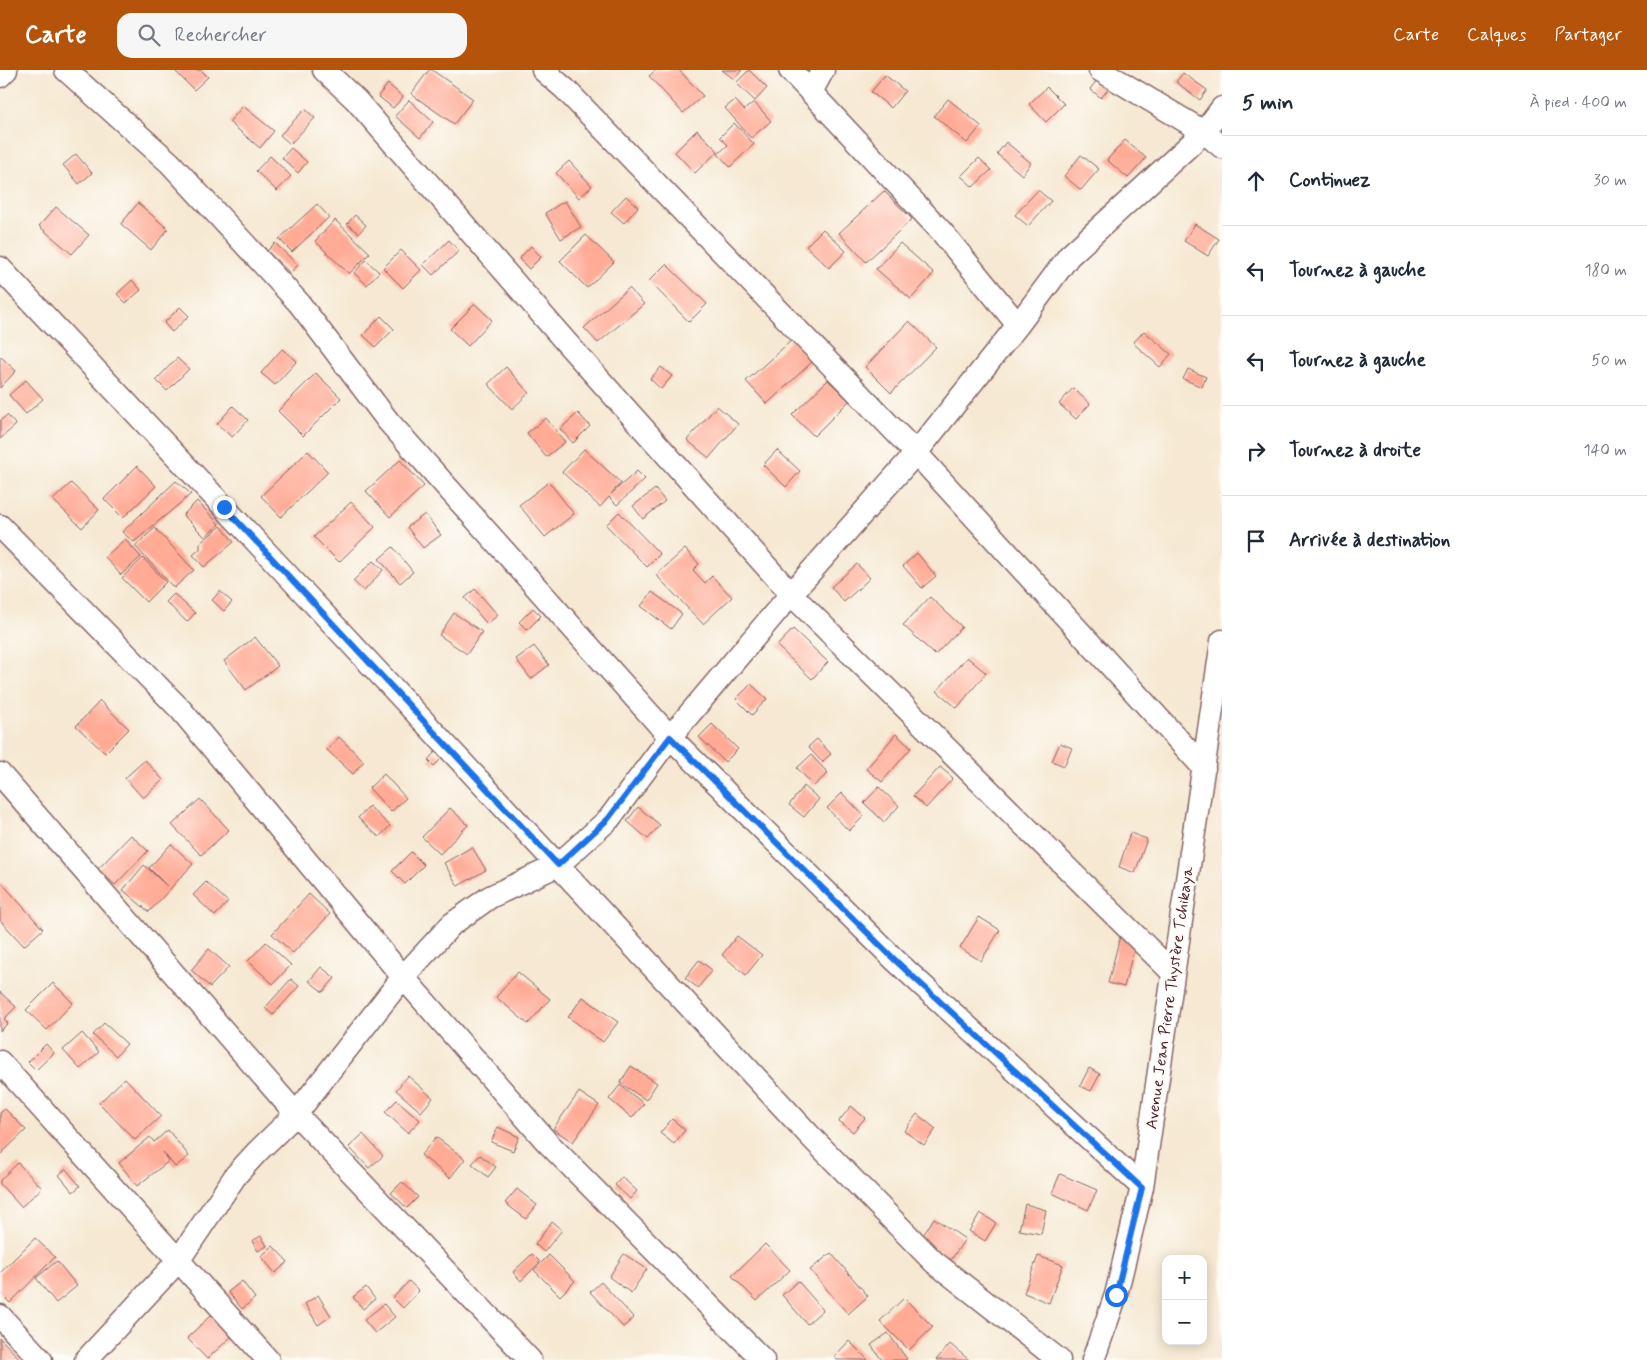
<!DOCTYPE html>
<html lang="fr">
<head>
<meta charset="utf-8">
<style>
	:root { --surface:#fff; --page:#f6f6f7; --text:#1f2937; --muted:#747a83; --line:#e0e1e3; --accent:#b45309 }
	body { margin:0; font-family:Mynerve,sans-serif; background:var(--page); color:var(--text) }
	.controls { position:absolute; right:15px; bottom:15px; display:grid; overflow:hidden; border-radius:10px; box-shadow:0 2px 12px #0003 }
	.controls button { width:45px; height:45px; display:grid; place-items:center; padding:0; border:0; border-bottom:1px solid var(--line); background:var(--surface); color:var(--text); font:25px sans-serif }
	.stop { position:absolute; width:15px; height:15px; margin:-11px; border:4px solid #1a73e8; border-radius:50%; background:#fff }
	.stop.end { background:#1a73e8; border-color:#fff; box-shadow:0 1px 5px #0008 }
	.list { margin:0; padding:0; list-style:none }
	h2 { display:flex; justify-content:space-between; align-items:center; height:65px; margin:0; padding:0 20px; font-size:21px }
	h2 small { font-size:16px; font-weight:400; color:var(--muted) }
	.list li { display:grid; grid-template-columns:32px 1fr auto; gap:15px; align-items:center; box-sizing:border-box; height:90px; padding:0 20px; border-top:1px solid var(--line) }
	.list b { display:block; font-size:19px; white-space:nowrap }
	.list em { font-size:16px; font-style:normal; color:var(--muted) }
	.icon { flex:none; width:28px; height:28px; fill:none; stroke:currentColor; stroke-width:2; stroke-linecap:round; stroke-linejoin:round }
	.map { position:relative; flex:none; width:1222px; height:1290px; overflow:hidden }
	header { display:flex; align-items:center; gap:30px; box-sizing:border-box; height:70px; padding:0 25px; background:var(--accent); color:#fff }
	header strong { font-size:24px }
	nav { display:flex; gap:28px; margin-inline-start:auto; font-size:18px }
	.search { width:350px; height:45px; background:var(--page); display:flex; align-items:center; gap:12px; box-sizing:border-box; padding:0 18px; border-radius:15px; color:var(--muted); font-size:19px }
	main { display:flex }
	aside { flex:1; background:var(--surface) }
	.map>svg:first-child { display:block }
	.building { fill:#ffab96 }
	.lines { fill:none; stroke-linecap:round; stroke-linejoin:round }
	.minor-casing { stroke:#866565; stroke-width:25 }
	.minor { stroke:#fff; stroke-width:22 }
	.route { stroke:#1a73e8; stroke-width:6 }
	.labels { text-anchor:middle; dominant-baseline:central; stroke-width:4.5; stroke-linejoin:round; paint-order:stroke }
	.street-label { font-size:16px; fill:#4a1f2b; stroke:#fdfcf7 }
</style>
</head>
<body>
<header>
<strong>Carte</strong>
<div class="search"><svg class="icon" aria-label="search" viewBox="0 0 24 24"><circle cx="10" cy="10" r="6"/><path d="M15 15l6 6"/></svg>Rechercher</div>
<nav><a>Carte</a><a>Calques</a><a>Partager</a></nav>
</header>
<main>
<div class="map">
<svg width="1222" height="1290" viewBox="0 0 1222 1290">
	<rect width="100%" height="100%" fill="#fdfcf7"/>
	<filter id="ink" filterUnits="userSpaceOnUse"><feTurbulence type="fractalNoise" baseFrequency=".02" numOctaves="2"/><feDisplacementMap in="SourceGraphic" scale="10" xChannelSelector="R" yChannelSelector="G"/><feConvolveMatrix kernelMatrix="1 2 1 2 8 2 1 2 1" color-interpolation-filters="sRGB"/></filter>
	<filter id="wash" filterUnits="userSpaceOnUse"><feTurbulence type="fractalNoise" baseFrequency=".0096" numOctaves="4" result="noise"/><feDisplacementMap in="SourceGraphic" scale="20" xChannelSelector="R" yChannelSelector="G"/><feGaussianBlur stdDeviation="1.12" result="paint"/><feColorMatrix in="noise" values="0 0 0 0 0 0 0 0 0 0 0 0 0 0 0 0 0 1.4 0 .05"/><feComposite in="paint" operator="in"/></filter>
	<g filter="url(#wash)">
		<rect width="100%" height="100%" fill="#f6e8d2"/>
		<g id="blocks">
			<!-- building -->
			<path class="building" d="M174 0H201L208 7 194 20Z
				M429 0H432L473 29 454 54 411 24Z
				M656 0H679L703 26 683 43 649 6Z
				M722 0H742L734 9Z
				M749 0 767 18 755 31 736 13Z
				M1105 0 1121 3 1101 28 1090 19Z
				M1183 3 1207 20 1200 30 1176 12Z
				M885 5 905 21 891 38 871 22Z
				M388 14 403 27 393 38 378 26Z
				M1047 17 1064 34 1046 52 1029 34Z
				M948 29 981 56 967 73 934 46Z
				M409 30 433 52 420 68 395 46Z
				M735 30 744 40 754 32 771 51 751 68 725 38Z
				M243 36 274 61 260 78 229 52Z
				M305 39 315 48 290 74 280 65Z
				M734 53 754 74 730 97 718 84 728 75 720 67Z
				M697 60 718 81 695 103 675 82Z
				M1125 70 1146 88 1128 108 1107 90Z
				M1006 72 1031 93 1022 105 997 84Z
				M291 78 307 92 298 103 282 88Z
				M76 84 92 103 79 114 63 95Z
				M1081 85 1099 99 1081 120 1064 106Z
				M270 86 291 106 277 121 256 101Z
				M979 88 991 100 973 117 961 106Z
				M569 91 592 116 579 128 556 103Z
				M1038 120 1051 131 1028 156 1015 145Z
				M884 121 912 149 866 192 839 163Z
				M626 126 638 137 624 153 611 142Z
				M565 131 581 157 561 169 545 143Z
				M138 133 168 159 151 180 121 154Z
				M317 134 329 147 292 182 279 169Z
				M56 137 89 165 72 184 39 156Z
				M355 145 366 155 359 163 347 154Z
				M335 150 370 183 349 204 315 171Z
				M1195 154 1219 169 1208 186 1184 171Z
				M823 159 846 181 829 198 806 176Z
				M586 165 614 192 587 218 560 191Z
				M449 170 459 181 433 205 423 195Z
				M275 173 298 195 290 203 267 181Z
				M900 173 934 203 911 229 876 199Z
				M531 176 541 187 529 199 519 189Z
				M401 180 421 200 403 218 383 198Z
				M366 190 379 202 367 215 354 203Z
				M666 194 707 234 689 252 649 211Z
				M132 210 141 220 126 233 117 224Z
				M629 218 644 234 598 273 584 258Z
				M475 234 492 250 468 276 450 259Z
				M180 237 189 246 172 262 164 253Z
				M381 246 394 259 376 277 363 265Z
				M909 251 936 277 891 323 865 297Z
				M1144 261 1171 284 1160 297 1133 273Z
				M793 269 813 291 767 334 746 311Z
				M282 279 297 291 275 315 261 303Z
				M0 286 16 301 0 318Z
				M177 288 189 299 167 321 156 310Z
				M506 297 529 323 512 339 488 314Z
				M661 297 672 306 661 319 650 309Z
				M1188 299 1206 307 1202 317 1183 309Z
				M316 303 341 328 303 366 278 341Z
				M26 310 43 329 26 344 9 325Z
				M828 310 849 331 814 366 792 345Z
				M1073 318 1090 334 1076 349 1059 334Z
				M233 336 248 350 232 367 217 354Z
				M717 336 738 354 709 388 687 370Z
				M578 343 590 356 573 373 560 359Z
				M7 345 16 355 0 369V351Z
				M546 348 565 372 546 387 527 363Z
				M584 379 621 413 611 424 637 401 645 409 617 435 609 427 600 437 562 402Z
				M777 380 800 401 786 417 763 395Z
				M308 381 328 402 281 447 261 426Z
				M400 390 424 416 390 447 366 421Z
				M137 396 156 416 123 448 104 429Z
				M176 411 191 424 134 472 122 462Z
				M549 412 574 444 545 467 519 435Z
				M71 413 99 440 82 458 53 430Z
				M655 419 665 431 643 449 633 436Z
				M197 431 219 454 205 467 183 445Z
				M351 432 375 457 339 492 314 467Z
				M619 442 660 484 647 497 606 455Z
				M425 444 441 465 423 478 407 457Z
				M221 456 234 472 204 497 193 485 200 479V473Z
				M155 458 194 500 174 518 135 476Z
				M125 469 141 487 121 505 105 487Z
				M393 477 413 502 400 513 379 489Z
				M685 479 699 494 693 500 705 513 712 506 732 527 703 554 656 505Z
				M917 483 936 506 922 518 903 496Z
				M143 488 166 512 146 532 122 508Z
				M373 491 383 500 364 521 353 511Z
				M857 494 870 508 844 532 831 517Z
				M475 519 498 545 487 554 465 528Z
				M220 521 232 532 224 541 212 530Z
				M652 522 682 544 671 559 641 536Z
				M174 524 195 543 187 552 166 532Z
				M930 527 962 557 935 585 903 555Z
				M533 538 541 546 527 560 519 552Z
				M454 543 482 562 467 584 439 565Z
				M793 559 828 592 812 609 777 576Z
				M255 567 278 596 246 620 224 591Z
				M534 576 549 595 531 609 516 589Z
				M967 587 986 603 957 638 937 621Z
				M751 614 767 629 752 645 736 629Z
				M100 631 129 659 105 683 76 656Z
				M712 654 738 679 725 692 699 667Z
				M896 664 911 678 882 712 866 699Z
				M339 667 364 691 353 704 327 680Z
				M817 669 831 684 822 692 808 677Z
				M1060 673 1072 678 1064 696 1052 691Z
				M435 682 442 688 434 696 428 690Z
				M811 685 828 703 814 716 797 698Z
				M145 690 163 710 143 728 125 708Z
				M940 697 953 708 926 738 913 726Z
				M384 704 406 728 391 742 369 718Z
				M804 716 819 729 804 747 789 735Z
				M879 717 899 736 884 752 864 733Z
				M842 723 864 746 849 761 827 738Z
				M200 729 229 760 201 785 172 755Z
				M369 736 390 756 379 767 358 748Z
				M638 737 660 755 648 769 627 751Z
				M450 738 468 755 440 784 422 767Z
				M1130 763 1147 769 1135 803 1119 797Z
				M131 765 148 781 115 815 98 799Z
				M171 774 193 794 149 842 123 820 144 795 167 816 149 798Z
				M472 777 486 800 458 816 444 793Z
				M411 782 424 795 405 814 392 801Z
				M0 811 43 859 24 876 0 850Z
				M206 812 228 832 215 846 193 825Z
				M309 824 330 844 293 883 272 864Z
				M979 847 1000 860 981 891 960 878Z
				M1121 863 1137 867 1124 917 1108 913Z
				M737 866 762 885 746 905 722 885Z
				M266 872 291 895 273 914 248 891Z
				M209 879 229 897 210 917 191 900Z
				M699 890 712 900 698 918 685 908Z
				M321 897 335 908 323 922 309 911Z
				M518 902 550 929 528 954 496 927Z
				M291 909 299 916 273 945 265 938Z
				M53 913 73 933 47 960 26 940Z
				M0 922 16 937 4 949 8 953 0 961Z
				M583 927 618 952 603 972 568 947Z
				M104 953 127 974 116 986 93 965Z
				M82 963 99 982 80 999 63 980Z
				M46 974 54 983 36 1000 28 992Z
				M631 996 657 1013 646 1030 620 1013Z
				M1089 998 1100 1004 1091 1021 1080 1016Z
				M408 1006 433 1028 421 1042 396 1020Z
				M125 1008 161 1046 135 1070 99 1033Z
				M620 1015 644 1034 632 1048 609 1029Z
				M579 1022 599 1035 573 1072 553 1059Z
				M397 1030 420 1050 408 1063 385 1042Z
				M851 1036 865 1048 853 1062 839 1051Z
				M5 1039 26 1060 0 1085V1043Z
				M917 1044 936 1059 924 1075 904 1061Z
				M672 1049 685 1060 674 1074 660 1063Z
				M498 1057 519 1067 513 1081 491 1072Z
				M168 1060 189 1086 175 1097 163 1082 169 1091 137 1116 119 1093 150 1067 154 1072Z
				M363 1064 383 1086 369 1098 349 1077Z
				M436 1067 465 1089 450 1108 421 1085Z
				M480 1085 496 1097 488 1107 472 1094Z
				M18 1093 42 1118 21 1137 0 1114V1110Z
				M66 1099 80 1116 73 1122 59 1105Z
				M1060 1104 1097 1120 1088 1140 1052 1123Z
				M622 1107 637 1121 630 1129 615 1115Z
				M402 1112 418 1127 407 1138 391 1123Z
				M517 1119 537 1135 526 1149 505 1133Z
				M1025 1134 1046 1140 1041 1164 1019 1160Z
				M980 1143 996 1153 985 1171 969 1161Z
				M934 1148 965 1169 951 1190 921 1169Z
				M552 1152 562 1160 544 1182 535 1174Z
				M261 1166 267 1176 258 1181 252 1171Z
				M35 1168 55 1187 10 1233 0 1223V1203Z
				M765 1174 790 1200 757 1231 732 1206Z
				M273 1176 288 1192 275 1203 261 1186Z
				M831 1183 868 1226 848 1244 810 1200Z
				M532 1184 540 1192 521 1211 513 1202Z
				M624 1184 647 1199 631 1223 609 1207Z
				M549 1185 575 1211 560 1226 534 1200Z
				M1038 1186 1063 1195 1049 1233 1024 1223Z
				M57 1191 77 1216 56 1233 36 1208Z
				M242 1211 255 1228 242 1239 228 1222Z
				M409 1211 419 1221 403 1238 393 1228Z
				M798 1211 823 1240 807 1254 782 1225Z
				M601 1212 634 1248 623 1257 590 1222Z
				M366 1217 375 1229 363 1239 353 1227Z
				M318 1225 331 1246 318 1255 305 1234Z
				M904 1228 933 1257 909 1280 880 1251Z
				M384 1234 395 1247 375 1263 364 1250Z
				M211 1245 232 1266 207 1289 187 1268Z
				M888 1263 907 1289 905 1290H882L871 1275Z
				M0 1268 21 1290H0Z
				M849 1271 868 1290H837L834 1287Z
				M950 1274 969 1290H936Z"/>
		</g>
	</g>
	<g filter="url(#ink)">
		<use href="#blocks" fill-opacity="0" stroke="#866565" stroke-width="1"/>
		<g class="lines">
			<!-- minor casing -->
			<g class="minor-casing">
				<path id="minor" d="M66 0 170 93 299 233 388 351 670 667 896 891 1142 1117
					M324 0 356 30 565 271 791 524 1173 903
					M543 0 565 19 916 383 1204 698
					M790 0 941 161 1018 255
					M1100 0 1204 62 1222 77
					M0 6 6 0
					M811 22 823 0
					M0 198 224 437 813 1069 934 1192 1059 1290
					M0 456 181 640 403 907 546 1071 763 1290
					M0 704 296 1044 530 1290
					M0 992 268 1290
					M0 1246 41 1290
					M86 1290 178 1191 236 1105 257 1082 296 1044 403 907 452 854 490 827 558 795 609 749 670 667 791 524 916 383 1018 255 1069 186 1204 62 1222 38
					M1093 1290 1116 1225 1142 1117 1222 571"/>
			</g>
			<!-- minor -->
			<use href="#minor" class="minor"/>
		</g>
	</g>
	<g class="lines" filter="url(#ink)">
		<!-- route -->
		<path class="route" d="M224 437 558 795 608 749 670 667 896 891 1142 1118 1116 1225"/>
	</g>
	<g class="labels">
		<!-- street labels -->
		<g class="street-label">
			<text transform="translate(1170 928) rotate(-82)">Avenue Jean Pierre Thystère Tchikaya</text>
		</g>
	</g>
</svg>
<div class="controls">
<button>+</button>
<button>−</button>
</div>
<div class="stop" style="left:1116px;top:1225px"></div>
<div class="stop end" style="left:224px;top:437px"></div>
</div>
<aside>
<h2>5 min<small>À pied · 400 m</small></h2>
<ul class="list">
<li><svg class="icon" aria-label="ahead" viewBox="0 0 24 24"><path d="M12 20V5M6 11l6-6 6 6"/></svg><div><b>Continuez</b></div><em>30 m</em></li>
<li><svg class="icon" aria-label="left" viewBox="0 0 24 24"><path d="M17 20v-9H6M10 6l-5 5 5 5"/></svg><div><b>Tournez à gauche</b></div><em>180 m</em></li>
<li><svg class="icon" aria-label="left" viewBox="0 0 24 24"><path d="M17 20v-9H6M10 6l-5 5 5 5"/></svg><div><b>Tournez à gauche</b></div><em>50 m</em></li>
<li><svg class="icon" aria-label="right" viewBox="0 0 24 24"><path d="M7 20v-9h11M14 6l5 5-5 5"/></svg><div><b>Tournez à droite</b></div><em>140 m</em></li>
<li><svg class="icon" aria-label="arrive" viewBox="0 0 24 24"><path d="M6 21V4h12l-3 4 3 4H6"/></svg><div><b>Arrivée à destination</b></div></li>
</ul>
</aside>
</main>
</body>
</html>
